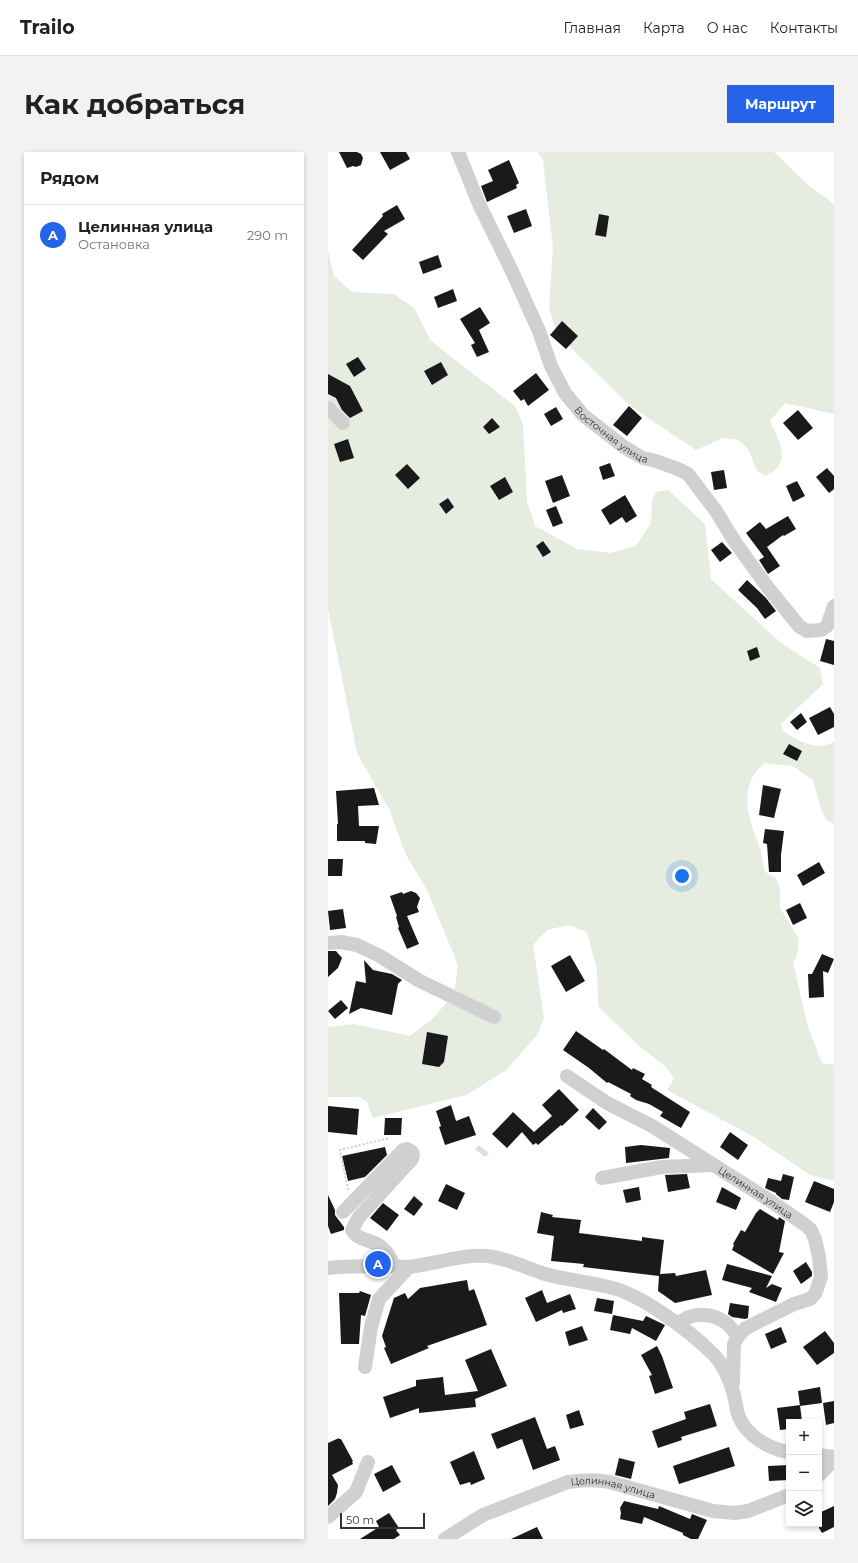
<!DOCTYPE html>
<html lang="ru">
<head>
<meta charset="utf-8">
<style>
	:root { --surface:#fff; --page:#f2f2f2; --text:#202124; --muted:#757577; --line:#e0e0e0; --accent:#2563eb }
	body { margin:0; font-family:Montserrat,sans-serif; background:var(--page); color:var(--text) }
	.controls { position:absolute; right:12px; bottom:12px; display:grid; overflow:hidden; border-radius:0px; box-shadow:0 2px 6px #0003 }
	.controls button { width:36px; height:36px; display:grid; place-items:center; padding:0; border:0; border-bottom:1px solid var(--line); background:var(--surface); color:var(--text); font:20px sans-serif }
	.scale { position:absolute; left:12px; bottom:10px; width:85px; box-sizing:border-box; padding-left:4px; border:2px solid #333; border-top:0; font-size:11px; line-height:14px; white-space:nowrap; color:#333; -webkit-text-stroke:3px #fff; paint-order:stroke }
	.you { position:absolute; left:354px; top:724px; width:14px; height:14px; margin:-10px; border:3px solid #fff; border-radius:50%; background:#1a73e8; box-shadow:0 0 0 6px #1a73e833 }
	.badge { display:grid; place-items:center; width:26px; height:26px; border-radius:50%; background:var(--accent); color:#fff; font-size:13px; font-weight:700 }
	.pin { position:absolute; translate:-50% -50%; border:2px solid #fff; box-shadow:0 1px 4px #0006 }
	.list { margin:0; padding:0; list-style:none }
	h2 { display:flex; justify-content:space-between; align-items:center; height:52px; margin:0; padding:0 16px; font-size:17px }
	h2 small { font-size:13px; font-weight:400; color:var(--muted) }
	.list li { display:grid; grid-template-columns:26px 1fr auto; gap:12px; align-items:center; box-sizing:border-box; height:60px; padding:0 16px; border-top:1px solid var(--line) }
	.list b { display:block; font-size:15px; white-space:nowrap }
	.list p { margin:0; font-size:13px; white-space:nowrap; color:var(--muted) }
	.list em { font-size:13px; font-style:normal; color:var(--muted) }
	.icon { flex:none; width:22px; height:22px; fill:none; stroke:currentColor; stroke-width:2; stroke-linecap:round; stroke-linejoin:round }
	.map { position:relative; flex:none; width:506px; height:1387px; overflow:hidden; border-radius:0px }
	header { display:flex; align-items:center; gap:24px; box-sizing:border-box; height:56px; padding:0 20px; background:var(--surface); border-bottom:1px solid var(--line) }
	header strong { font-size:19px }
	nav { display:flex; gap:22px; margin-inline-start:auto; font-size:14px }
	.intro { display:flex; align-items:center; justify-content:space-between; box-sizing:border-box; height:96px; padding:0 24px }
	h1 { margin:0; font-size:28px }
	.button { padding:10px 18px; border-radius:0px; background:var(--accent); color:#fff; font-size:14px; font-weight:700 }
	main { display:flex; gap:24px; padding:0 24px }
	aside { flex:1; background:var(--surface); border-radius:0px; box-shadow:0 2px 6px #0003 }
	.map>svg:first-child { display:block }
	.green { fill:#e6ecdf }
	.water { fill:#cfe2ee }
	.building { fill:#1a1a1a }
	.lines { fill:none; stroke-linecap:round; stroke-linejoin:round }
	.path { stroke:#cdcdcd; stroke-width:2; stroke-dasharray:2 2; stroke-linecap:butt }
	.minor { stroke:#d0d0d0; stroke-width:14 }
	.labels { text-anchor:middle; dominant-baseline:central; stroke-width:4; stroke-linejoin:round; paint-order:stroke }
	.street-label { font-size:10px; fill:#333; stroke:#fff }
</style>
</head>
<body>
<header>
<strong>Trailo</strong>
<nav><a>Главная</a><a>Карта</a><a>О нас</a><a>Контакты</a></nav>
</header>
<div class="intro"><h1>Как добраться</h1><a class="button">Маршрут</a></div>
<main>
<aside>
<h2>Рядом<small></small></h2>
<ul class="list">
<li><span class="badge">A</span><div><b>Целинная улица</b><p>Остановка</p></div><em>290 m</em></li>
</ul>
</aside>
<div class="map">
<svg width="506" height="1387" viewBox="0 0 506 1387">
	<rect width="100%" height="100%" fill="#fff"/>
	<!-- green -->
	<path class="green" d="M210 0H446L480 33 506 52V262L457 251 442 269C451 290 466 312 437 324L429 319 420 297 410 288 395 286 368 298 302 254 229 182 221 156 225 96 215 8Z
		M0 99 6 124 24 140 66 142 86 156 103 189 187 254 195 272 199 349 207 374 249 397 282 401 308 394 323 371 324 348 328 340 340 338 377 372 383 427 453 491 492 516 495 532 453 572 455 579C473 589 485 600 506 590V672L498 668 493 657 485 628 465 614 436 611C427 621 422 626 420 640 416 660 427 681 433 699 435 707 433 713 438 720 440 723 444 724 448 726L452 737V756L471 787 469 803 465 811 480 875 494 911 506 913V1029L482 1023 426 985 339 938 346 927 338 915 312 895 270 854 269 818 259 780 240 773 219 778 205 793 216 866 210 882 177 919 138 943 45 966 39 950 31 945H0V875L26 872 82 884 102 869 126 843 130 813 99 738 78 703 61 657 29 601 0 457Z"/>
	<!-- water -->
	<path class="water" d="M151 993 161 1001 157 1005 147 997Z"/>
	<!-- building -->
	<path class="building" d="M11 0H29L33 2 35 6 33 13 28 15 25 14 19 16Z
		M52 0H78L82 7 62 18Z
		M181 8 191 31 188 33 189 36 159 50 153 34 165 29 160 18Z
		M69 53 77 67 56 79 60 82 35 108 24 98 55 64 54 62Z
		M198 57 204 74 186 81 179 64Z
		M271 62 281 64 278 85 267 83Z
		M110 103 114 115 95 122 91 110Z
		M125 137 129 149 110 156 106 145Z
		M152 155 162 171 151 178 161 200 149 205 143 193 147 191 132 167Z
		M234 169 250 184 238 197 222 183Z
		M30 205 38 217 26 225 18 212Z
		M113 210 120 223 104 233 96 219Z
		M208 221 221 238 200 254 196 247 193 249 185 239Z
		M0 222 22 234 35 259 22 266 14 258 8 246 0 242Z
		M301 254 314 266 299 284 285 273Z
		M228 255 235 267 223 274 216 262Z
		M470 258 485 276 470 288 455 271Z
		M164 266 172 275 161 282 155 275Z
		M20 287 26 306 12 310 6 292Z
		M282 311 287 324 275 328 271 315Z
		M79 312 92 326 80 337 67 323Z
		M499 316 506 324V337L501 341 488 325Z
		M396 318 399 336 386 338 383 320Z
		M234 323 242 344 225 351 217 329Z
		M177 325 185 340 171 348 162 334Z
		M469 329 477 344 465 350 458 334Z
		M297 343 309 364 298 371 294 365 282 373 273 358Z
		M120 346 126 355 118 362 111 352Z
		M228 354 235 371 225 375 218 358Z
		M460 364 468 377 456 384 455 383 439 395 452 414 440 422 431 408 436 405 418 381 432 370 438 377Z
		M215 389 223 400 215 405 208 394Z
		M394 390 404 401 392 410 383 398Z
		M419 428 438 446 448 459 437 467 429 456 410 438Z
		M498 487 506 489V513L492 509Z
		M429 495 432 505 422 509 419 499Z
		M502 555 506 562V575L490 583 481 566Z
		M473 561 479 570 469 578 462 570Z
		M461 592 474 599 469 609 455 602Z
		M435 633 453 637 446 666 431 663Z
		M46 636 51 653 30 654 31 674H51L48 692 37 691V689H9V672H10L8 639Z
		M437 677 456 679 453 703V720H441L439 692 435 691Z
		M0 707H15L14 724H0Z
		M491 710 497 721 475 734 469 723Z
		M83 739 88 741 92 746 89 755 91 760 79 764 91 792 79 797 70 776 71 775 68 765 69 764 62 744 74 740 75 742Z
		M472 751 479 766 465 773 458 758Z
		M15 757 18 776 2 778 0 759Z
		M0 799H8L14 806 10 816 0 825Z
		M494 802 506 807 500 821 495 819 496 845 481 846 480 822H484Z
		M242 803 257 829 238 840 223 814Z
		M36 808 45 818 64 822 74 828 70 832 64 863 33 856 21 862 28 829 38 831Z
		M13 848 20 856 7 867 0 859Z
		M248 879 275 898 276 897 304 918 305 916 317 922 314 927 324 933 323 935 362 960 353 976 332 964 335 960 321 952 308 948 302 944 303 942 280 930 279 931 261 916 235 898Z
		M99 880 120 884 116 910 111 915 94 912Z
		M231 937 251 958 234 974 233 973 210 993 208 991 205 993 194 980 179 996 164 982 185 960 206 980 224 964 214 953Z
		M123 953 128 969 141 964 148 983 117 993 111 975 113 974 108 959Z
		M0 954 31 957 29 983 0 980Z
		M265 956 279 970 271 978 257 965Z
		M57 966H74L73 983H56Z
		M402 980 420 993 410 1008 392 995Z
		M313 993 342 996 341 1006 298 1011 297 995Z
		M57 995 59 1003 37 1025 20 1029 14 1004Z
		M359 1022 362 1036 340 1040 337 1023Z
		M455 1022 466 1025 461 1048 454 1047 448 1042V1041L437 1036 440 1026 453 1029Z
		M486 1029 506 1037V1050L502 1060 477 1050Z
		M118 1032 137 1041 129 1058 110 1049Z
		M311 1035 313 1048 298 1051 295 1038Z
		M394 1035 413 1046 408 1058 388 1050Z
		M0 1043 7 1058V1063L16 1075V1078L3 1082 0 1074Z
		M86 1044 95 1052 86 1064 76 1057Z
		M55 1051 71 1063 59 1079 42 1066Z
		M432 1057 450 1068 451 1065 457 1069 451 1100 456 1101 445 1122 404 1098 406 1093 405 1092 413 1078 417 1080 428 1061Z
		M213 1060 225 1063 224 1065 253 1068 251 1081 314 1089V1085L336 1088 332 1122 347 1121 348 1124 378 1118 384 1143 347 1151 330 1139 331 1124 255 1115 256 1112 223 1109 226 1084 209 1081Z
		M478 1110 484 1120V1124L473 1132 465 1119Z
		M399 1112 444 1124 438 1136 444 1132 454 1136 448 1150 421 1140 424 1136 394 1128Z
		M139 1128 141 1139 146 1137 159 1173 99 1194 101 1196 63 1212 56 1196 58 1195 54 1184 66 1146 77 1141 80 1147 92 1136Z
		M214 1138 219 1151 242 1142 248 1157 235 1161 234 1158 208 1170 197 1146Z
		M32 1139 43 1143 37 1164 33 1163 31 1192H13L11 1141H31Z
		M269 1146 286 1149 284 1162 266 1159Z
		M402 1151 421 1154 420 1166 417 1167 404 1165 400 1162Z
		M285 1163 315 1169 318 1164 337 1173 328 1189 304 1176 302 1182 282 1178Z
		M254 1174 260 1188 241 1194 237 1180Z
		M453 1175 459 1190 443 1197 437 1182Z
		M497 1179 506 1191V1201L489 1213 475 1195Z
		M329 1194 334 1204 345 1236 327 1242 321 1224 324 1223 313 1203Z
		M163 1197 179 1234 147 1247 148 1255 91 1261V1256L62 1266 55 1245 88 1234V1228L115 1225 117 1243 150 1239 137 1208Z
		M492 1235 494 1251 472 1254 470 1239Z
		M506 1249V1271L498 1273 495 1251Z
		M382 1252 389 1274 353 1285 354 1288 330 1296 324 1279 358 1267 356 1260Z
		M472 1253 474 1270H461V1277L452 1278 449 1256Z
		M251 1258 256 1273 242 1277 238 1263Z
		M207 1265 219 1297 227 1294 232 1308 205 1318 194 1287 169 1297 163 1282Z
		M11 1286V1287H13L25 1309 24 1310 25 1312 4 1323 10 1333 9 1341 7 1347 0 1354V1291Z
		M401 1295 407 1314 351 1332 345 1314Z
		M146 1299 157 1327 143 1333 142 1330 132 1333 122 1310Z
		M291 1306 307 1310 303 1327 287 1323Z
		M64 1313 73 1330 55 1340 46 1322Z
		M461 1313V1328L441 1329 440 1314Z
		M296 1349 330 1357 331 1354 362 1367 364 1362 379 1368 370 1387H363L355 1383V1381L316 1365 314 1372 292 1367 293 1361 292 1356Z
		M506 1354V1375L494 1381 491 1376V1361Z
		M61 1361 71 1376 68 1378 72 1383 66 1387H32L51 1375 48 1369Z
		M209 1375 215 1387H183Z"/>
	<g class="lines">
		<!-- path -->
		<path class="path" d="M20 1038 12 998 62 986"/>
		<!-- minor -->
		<g class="minor">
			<path id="s1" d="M130 0 151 52 182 115 211 179 223 214 237 241 255 263 296 295 306 301 315 306 328 309 350 317 360 322 388 359 407 390 441 437 471 474 479 479 493 478 499 474 506 454"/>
			<path d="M0 256 15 271"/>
			<path d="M0 791 13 790 29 793 52 804 90 828 166 865"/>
			<path id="s2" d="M239 924 279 951 324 974 438 1046 476 1072 483 1078 487 1087 491 1105 493 1125 487 1142 482 1147 466 1152 418 1176 410 1184C406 1180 402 1174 397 1170 383 1161 363 1159 351 1172"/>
			<path d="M274 1026 334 1015 384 1013"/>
			<path d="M15 1060 75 998 79 997 84 1000 85 1003 84 1007 31 1065 24 1078C30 1088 39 1087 49 1092 58 1097 62 1105 66 1114"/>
			<path d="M0 1116C20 1114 40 1114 60 1114 67 1114 75 1115 81 1115 106 1112 135 1102 159 1104 179 1106 198 1116 217 1122 239 1128 262 1130 285 1136 315 1144 362 1179 385 1202 397 1214 403 1231 407 1247 408 1253 409 1260 411 1265 419 1284 441 1297 461 1300"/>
			<path d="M37 1215 43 1175 51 1147 81 1115"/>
			<path d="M405 1231 406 1192 410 1184"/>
			<path d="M491 1303 506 1305"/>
			<path d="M491 1323 506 1308"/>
			<path d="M0 1365 28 1340 40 1310"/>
			<path id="s3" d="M117 1387 155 1363 240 1330C254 1328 267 1327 281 1330L385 1359 407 1361 420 1359 461 1343"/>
		</g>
	</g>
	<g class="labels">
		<!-- street labels -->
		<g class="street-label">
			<text stroke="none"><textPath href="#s1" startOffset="327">Восточная улица</textPath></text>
			<text stroke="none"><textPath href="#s2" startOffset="222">Целинная улица</textPath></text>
			<text stroke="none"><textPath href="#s3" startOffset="182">Целинная улица</textPath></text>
		</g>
	</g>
</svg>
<div class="controls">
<button>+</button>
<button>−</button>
<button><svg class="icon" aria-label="layers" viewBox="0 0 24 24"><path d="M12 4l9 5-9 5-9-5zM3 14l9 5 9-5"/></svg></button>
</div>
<div class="scale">50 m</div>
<div class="you"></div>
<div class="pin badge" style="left:50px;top:1112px">A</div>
</div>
</main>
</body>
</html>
